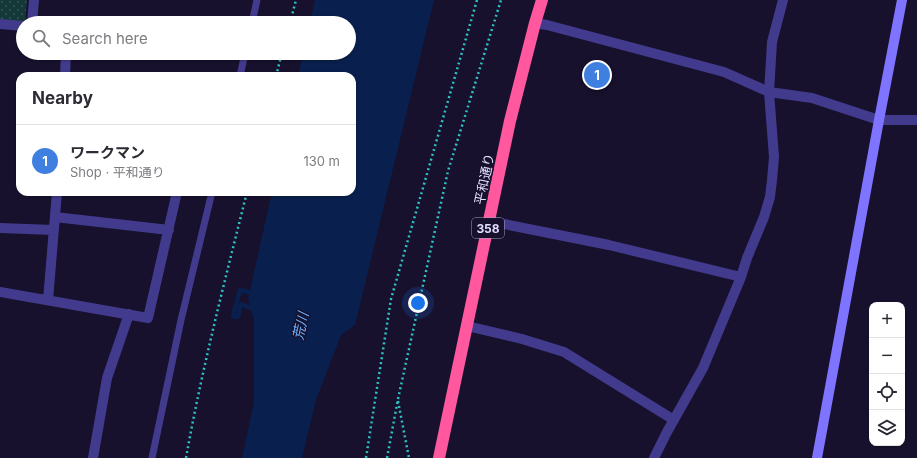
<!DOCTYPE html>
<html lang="en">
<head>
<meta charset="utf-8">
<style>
	:root { --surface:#fff; --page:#f2f2f3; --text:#2b2b33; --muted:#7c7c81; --line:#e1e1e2; --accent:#db2777 }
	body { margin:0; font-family:Inter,"Noto Sans JP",sans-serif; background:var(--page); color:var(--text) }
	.controls { position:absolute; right:12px; bottom:12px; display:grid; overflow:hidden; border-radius:8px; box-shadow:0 1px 3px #0004 }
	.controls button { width:36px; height:36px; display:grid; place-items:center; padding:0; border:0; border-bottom:1px solid var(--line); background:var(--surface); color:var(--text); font:20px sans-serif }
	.you { position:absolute; left:418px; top:303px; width:14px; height:14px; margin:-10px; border:3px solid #fff; border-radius:50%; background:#1a73e8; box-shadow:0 0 0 6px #1a73e833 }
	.badge { display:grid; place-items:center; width:26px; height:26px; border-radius:50%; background:var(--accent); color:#fff; font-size:13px; font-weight:700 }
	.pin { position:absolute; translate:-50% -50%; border:2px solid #fff; box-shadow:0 1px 4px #0006 }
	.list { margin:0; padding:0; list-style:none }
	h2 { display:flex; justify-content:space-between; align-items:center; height:52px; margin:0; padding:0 16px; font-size:17px }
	h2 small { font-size:13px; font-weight:400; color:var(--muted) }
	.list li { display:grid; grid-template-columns:26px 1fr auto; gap:12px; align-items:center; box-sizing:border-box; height:72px; padding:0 16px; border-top:1px solid var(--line) }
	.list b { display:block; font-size:15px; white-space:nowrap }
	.list p { margin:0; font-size:13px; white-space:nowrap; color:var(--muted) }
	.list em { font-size:13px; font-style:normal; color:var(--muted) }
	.icon { flex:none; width:22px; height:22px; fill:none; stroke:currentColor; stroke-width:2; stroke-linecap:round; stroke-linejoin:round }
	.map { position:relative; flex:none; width:917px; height:458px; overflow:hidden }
	.search { position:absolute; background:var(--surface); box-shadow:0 1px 3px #0004; left:16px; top:16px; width:340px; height:44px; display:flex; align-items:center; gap:10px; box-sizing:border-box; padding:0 14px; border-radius:22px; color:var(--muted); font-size:15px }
	.panel { position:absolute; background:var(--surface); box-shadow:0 1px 3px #0004; left:16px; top:72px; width:340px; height:124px; border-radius:12px }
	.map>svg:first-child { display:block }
	.park { fill:url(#park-dots) }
	.water { fill:#091f4d }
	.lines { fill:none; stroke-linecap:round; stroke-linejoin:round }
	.stream { stroke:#091f4d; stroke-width:4.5 }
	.path { stroke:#2dc3c2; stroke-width:2.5; stroke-dasharray:2 3; stroke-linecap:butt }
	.lane { stroke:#423b8d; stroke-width:7 }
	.street { stroke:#423b8d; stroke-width:10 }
	.secondary { stroke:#7f74ff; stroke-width:10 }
	.highway { stroke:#ff589f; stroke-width:12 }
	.labels { text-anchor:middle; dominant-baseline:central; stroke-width:3; stroke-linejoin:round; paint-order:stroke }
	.shield { fill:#17112d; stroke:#a6a0c0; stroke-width:1 }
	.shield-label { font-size:12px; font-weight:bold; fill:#e3ddff }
	.street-label { font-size:13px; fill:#e3ddff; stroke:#17112d }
	.water-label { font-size:14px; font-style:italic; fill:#6bb3ff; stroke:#17112d }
</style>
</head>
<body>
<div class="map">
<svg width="917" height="458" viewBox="0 0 917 458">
	<defs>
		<pattern id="park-dots" width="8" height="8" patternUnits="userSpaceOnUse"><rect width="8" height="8" fill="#143737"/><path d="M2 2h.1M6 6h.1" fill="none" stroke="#365455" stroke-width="1.8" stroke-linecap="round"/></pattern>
	</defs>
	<rect width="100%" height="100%" fill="#17112d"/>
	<!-- park -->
	<path class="park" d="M0 0H27L25 23 0 24Z"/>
	<!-- water -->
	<path class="water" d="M315 0H434L355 325 341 335 316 400 302 458H242L254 402V320L248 299 272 192H352V76H298L303 53H349V23H310Z"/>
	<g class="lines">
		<!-- stream -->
		<path class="stream" d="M249 292 240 290 233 316 238 317 241 304 250 308"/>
		<!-- path -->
		<path class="path" d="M290 23 296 0
			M276 76 282 53
			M398 401 409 458
			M186 458C202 368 225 280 247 192
			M366 458 391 299 477 0
			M387 458 398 399 448 171 501 0"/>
		<!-- lane -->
		<path class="lane" d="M252 23 257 0
			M240 76 245 53
			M152 458 181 320 212 192"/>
		<!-- street -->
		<path class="street" d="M32 23 34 0
			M535 23 547 25 724 72 769 92 812 98 879 120H917
			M0 24 23 26
			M65 76 66 53
			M55 217 169 230
			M489 221 609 245 741 277
			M0 228 54 230
			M0 292 148 318 177 192
			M48 300 57 192
			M467 326 522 339 564 352 674 420
			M93 458 107 378 129 314
			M654 458 667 432 703 368 741 277 747 258 764 217 770 197 772 180 774 157 769 92 772 42 783 0"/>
		<!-- secondary -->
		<path class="secondary" d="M817 458 879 120 902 0"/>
		<!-- highway -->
		<path class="highway" d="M439 458 510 121 535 23 542 0"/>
	</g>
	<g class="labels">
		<!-- shield labels -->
		<rect class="shield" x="472" y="218" width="32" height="20" rx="3"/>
		<g class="shield-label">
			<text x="488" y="228">358</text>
		</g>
		<!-- street labels -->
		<g class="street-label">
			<text transform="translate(484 179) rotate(-78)">平和通り</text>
		</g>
		<!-- water labels -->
		<g class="water-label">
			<text transform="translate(300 326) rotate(-78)">荒川</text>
		</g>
	</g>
</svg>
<div class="controls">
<button>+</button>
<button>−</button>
<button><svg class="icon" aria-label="locate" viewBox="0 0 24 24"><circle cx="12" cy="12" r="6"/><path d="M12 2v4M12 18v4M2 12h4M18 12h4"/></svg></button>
<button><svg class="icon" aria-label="layers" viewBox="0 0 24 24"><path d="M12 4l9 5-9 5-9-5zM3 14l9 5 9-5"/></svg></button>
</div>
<div class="you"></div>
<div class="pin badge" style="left:597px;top:75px;background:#3f7fe0">1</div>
<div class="search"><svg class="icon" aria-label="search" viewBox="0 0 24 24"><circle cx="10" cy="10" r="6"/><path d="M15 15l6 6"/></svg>Search here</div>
<section class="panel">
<h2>Nearby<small></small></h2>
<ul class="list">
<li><span class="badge" style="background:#3f7fe0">1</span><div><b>ワークマン</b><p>Shop · 平和通り</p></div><em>130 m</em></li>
</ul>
</section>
</div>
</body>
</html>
